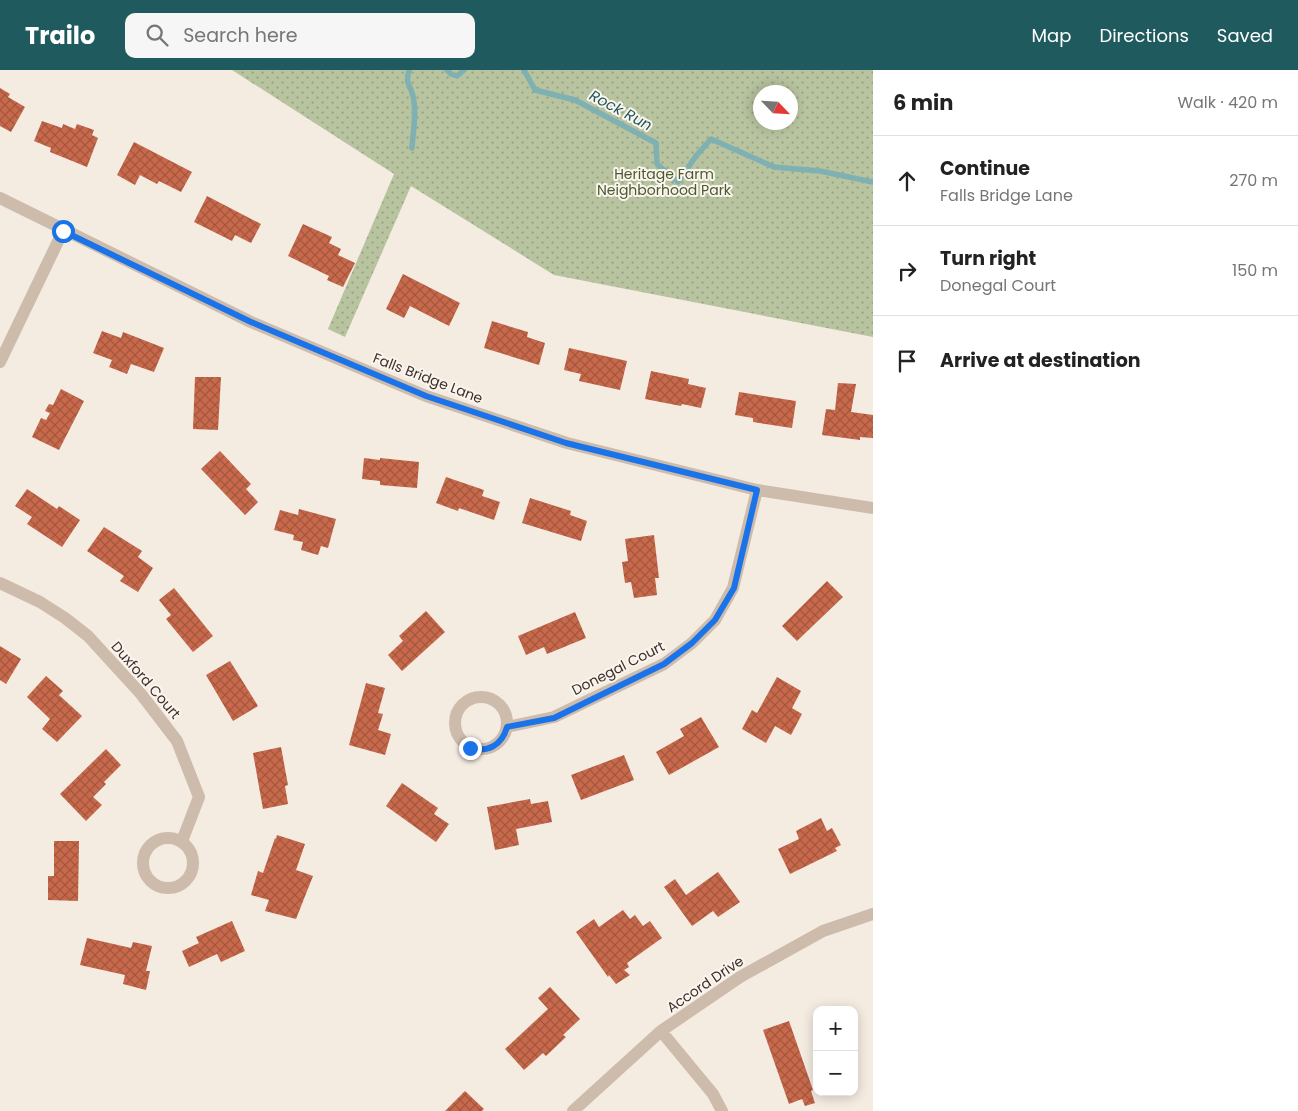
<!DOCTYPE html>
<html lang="en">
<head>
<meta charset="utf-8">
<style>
	:root { --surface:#fff; --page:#f6f6f6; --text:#222; --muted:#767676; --line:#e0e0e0; --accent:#1f5a5e }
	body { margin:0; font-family:Poppins,sans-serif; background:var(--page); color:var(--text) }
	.controls { position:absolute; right:15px; bottom:15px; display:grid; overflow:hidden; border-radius:10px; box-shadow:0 2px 12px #0003 }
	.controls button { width:45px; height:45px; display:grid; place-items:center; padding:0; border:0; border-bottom:1px solid var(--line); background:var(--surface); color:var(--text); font:25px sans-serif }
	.compass { position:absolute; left:753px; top:15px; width:45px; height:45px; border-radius:50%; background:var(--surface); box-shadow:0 2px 12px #0003; rotate:115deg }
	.stop { position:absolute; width:15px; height:15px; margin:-11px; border:4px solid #1a73e8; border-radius:50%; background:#fff }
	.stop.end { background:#1a73e8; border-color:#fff; box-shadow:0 1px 5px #0008 }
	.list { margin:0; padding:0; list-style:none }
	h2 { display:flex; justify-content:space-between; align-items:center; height:65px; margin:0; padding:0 20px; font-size:21px }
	h2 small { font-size:16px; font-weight:400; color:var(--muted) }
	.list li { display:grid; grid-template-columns:32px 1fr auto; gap:15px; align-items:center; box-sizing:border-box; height:90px; padding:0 20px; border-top:1px solid var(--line) }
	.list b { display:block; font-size:19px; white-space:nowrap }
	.list p { margin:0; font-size:16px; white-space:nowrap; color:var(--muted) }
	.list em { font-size:16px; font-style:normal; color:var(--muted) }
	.icon { flex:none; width:28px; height:28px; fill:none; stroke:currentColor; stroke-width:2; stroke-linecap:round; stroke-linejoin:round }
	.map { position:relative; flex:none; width:873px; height:1041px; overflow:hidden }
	header { display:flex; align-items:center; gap:30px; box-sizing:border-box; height:70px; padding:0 25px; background:var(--accent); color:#fff }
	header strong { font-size:24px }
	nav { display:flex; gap:28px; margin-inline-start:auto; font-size:18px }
	.search { width:350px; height:45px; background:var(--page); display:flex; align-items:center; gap:12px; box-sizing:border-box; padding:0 18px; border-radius:10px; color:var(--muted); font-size:19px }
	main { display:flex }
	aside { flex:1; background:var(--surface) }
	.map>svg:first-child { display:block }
	.park { fill:url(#park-dots); fill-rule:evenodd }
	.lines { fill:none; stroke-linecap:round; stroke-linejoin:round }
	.stream { stroke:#7fb0b2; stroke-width:5.5 }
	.building { fill:url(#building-cross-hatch) }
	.minor { stroke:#cdbbac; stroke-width:12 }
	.route { stroke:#1a73e8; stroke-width:6 }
	.labels { text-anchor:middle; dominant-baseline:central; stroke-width:4; stroke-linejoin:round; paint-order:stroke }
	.park-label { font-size:14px; fill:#4a5a2e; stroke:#fbf5ee }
	.street-label { font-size:14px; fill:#3b302b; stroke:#fbf5ee }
	.water-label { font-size:15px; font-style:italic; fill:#1f5a5e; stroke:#fbf5ee }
</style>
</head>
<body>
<header>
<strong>Trailo</strong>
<div class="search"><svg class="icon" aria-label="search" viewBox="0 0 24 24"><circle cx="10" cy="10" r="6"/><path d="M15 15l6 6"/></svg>Search here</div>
<nav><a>Map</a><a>Directions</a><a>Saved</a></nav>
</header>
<main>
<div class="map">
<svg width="873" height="1041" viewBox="0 0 873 1041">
	<defs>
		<pattern id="park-dots" width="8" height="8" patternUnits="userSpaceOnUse" patternTransform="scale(1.25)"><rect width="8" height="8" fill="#b8c4a0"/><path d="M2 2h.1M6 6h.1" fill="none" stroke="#97a083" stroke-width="1.8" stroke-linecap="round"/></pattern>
		<pattern id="building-cross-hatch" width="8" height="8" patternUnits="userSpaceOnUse" patternTransform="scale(1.25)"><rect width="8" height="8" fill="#c8694b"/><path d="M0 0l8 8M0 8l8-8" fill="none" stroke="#a4573f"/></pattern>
	</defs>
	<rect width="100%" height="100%" fill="#f4ebe1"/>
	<!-- park -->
	<path class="park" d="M232 0H873V267L554 205 411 116 345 267 328 259 394 104ZM761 22H791V52H761Z"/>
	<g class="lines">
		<!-- stream -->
		<path class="stream" d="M409 0C405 16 410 13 413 26 417 42 413 62 412 78
			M447 0 451 4 457 6 464 0
			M524 0 535 20 575 30 656 73 657 94 678 112 696 86 711 69 774 97 820 101 873 112"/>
	</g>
	<!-- building -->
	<path class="building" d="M0 18 10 24 8 27 25 37 11 62 0 56Z
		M42 51 62 58 63 54 75 59 77 54 94 60 92 65 98 68 87 97 50 82 51 78 34 71Z
		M134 72 192 102 181 122 159 111 157 114 140 105 135 115 117 105Z
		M207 126 261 154 251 173 235 165 232 171 194 152Z
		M303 154 332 167 329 173 341 179 338 185 355 193 343 217 327 210 329 206 288 186Z
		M403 204 460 233 449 256 410 236 404 248 386 239Z
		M492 251 528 262 527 267 545 273 539 295 484 278Z
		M102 261 121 268 123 262 164 278 154 302 131 294 127 304 109 297 112 290 93 283Z
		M569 278 627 291 620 320 579 311 581 304 564 300Z
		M651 301 689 309 688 314 706 318 701 338 682 334 681 336 645 329Z
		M195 307H221L218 360 193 359Z
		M838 313 856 314 851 342 873 345V368L860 367V370L822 365 826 339 835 340Z
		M61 319 84 331 59 380 32 367 41 348 46 350 50 343 45 341 49 334 53 335Z
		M739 322 796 331 792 358 753 352V348L735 345Z
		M220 381 251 414 246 419 258 432 245 445 201 399Z
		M364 388 380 390V388L419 392 417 418 380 415V411L362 409Z
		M446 407 484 420 482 426 500 432 494 450 459 438 458 441 436 433Z
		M27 419 57 439 59 436 80 450 62 477 27 454 32 447 15 436Z
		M530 428 571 441 570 445 587 451 581 471 522 453Z
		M299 439 336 449 328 478 321 476 318 485 301 480 303 472 293 470 294 465 274 460 280 440 298 445Z
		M104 457 142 481 138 487 153 498 138 522 120 511 124 506 87 481Z
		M654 465 659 508H655L657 525 634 528 631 512 625 513 622 492 628 491 625 469Z
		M827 511 843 527 797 571 782 556Z
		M174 518 213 566 193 582 166 549 171 545 159 530Z
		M426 541 445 562 402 601 388 585 403 571 399 566Z
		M575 542 586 568 547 584 544 577 526 585 518 566Z
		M0 576 21 589 6 614 0 610Z
		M230 591 258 636 233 651 206 605Z
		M46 606 63 621 59 625 82 646 57 672 42 659 50 649 27 627Z
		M777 607 801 621 792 638 802 644 791 665 775 656 766 673 742 659 752 640 757 643Z
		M366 613 385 618 378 643 383 644 378 660 391 664 385 685 349 675Z
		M701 647 719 677 669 705 656 682 684 666 680 659Z
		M281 677 288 715 285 716 288 734 263 739 253 683Z
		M106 679 121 695 104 712 106 714 93 727 102 735 86 751 60 724Z
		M624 685 634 710 581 730 571 705Z
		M402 713 438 738 434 744 449 754 436 772 386 736Z
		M530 729 531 734 548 731 552 752 516 759 519 775 495 780 487 737Z
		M821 748 827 761 832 758 841 775 835 778 837 781 790 804 778 779 799 769 796 761Z
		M277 765 305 774 296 800 313 806 296 849 265 841 269 830 251 825 258 801 263 803 275 768 276 769Z
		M54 771H79L78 831 48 830V806H54Z
		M718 802 740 832 718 847 713 841 692 856 664 817 675 809 686 825Z
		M623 840 630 849 635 845 643 856 650 851 662 868 627 893 629 897 624 900 630 905 616 914 609 905 608 907 576 862 594 849 599 857Z
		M232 851 245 881 221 892 217 884 189 897 182 881 199 873 196 867Z
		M87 868 131 878 133 872 152 876 146 901H150L146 920 123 914 125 905 80 895Z
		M550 917 580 949 563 965 566 967 546 986 543 983 524 1000 505 979 548 939 538 928Z
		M789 951 813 1020 811 1021 815 1033 805 1036 802 1029 789 1034 763 960Z
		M465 1021 484 1039 482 1041H445Z"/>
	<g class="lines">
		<!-- minor -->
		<path class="minor" d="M0 128 251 252 426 326 567 373 757 420 873 438
			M0 292 63 161
			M0 513 40 532 65 548 88 566 141 624 177 671 199 727 182 771
			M455 653a26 26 0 1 1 52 0a26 26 0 1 1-52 0Z
			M507 657 554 647 664 594 692 573 715 550 733 518 757 420
			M143 793a25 25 0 1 1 50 0a25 25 0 1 1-50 0Z
			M661 961 713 1024 722 1041
			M573 1041 661 961 740 907 823 861 873 844"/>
	</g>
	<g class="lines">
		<!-- route -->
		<path class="route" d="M63 161 251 252 426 326 566 373 757 420 734 518 715 550 692 573 664 594 554 648 507 657C502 675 488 683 470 678"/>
	</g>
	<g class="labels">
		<!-- park labels -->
		<g class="park-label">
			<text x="664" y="104">Heritage Farm<tspan x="664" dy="16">Neighborhood Park</tspan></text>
		</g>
		<!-- street labels -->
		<g class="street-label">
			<text transform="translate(428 308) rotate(21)">Falls Bridge Lane</text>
			<text transform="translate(618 598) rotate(-27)">Donegal Court</text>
			<text transform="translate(146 610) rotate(49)">Duxford Court</text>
			<text transform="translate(705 914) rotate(-34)">Accord Drive</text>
		</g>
		<!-- water labels -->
		<g class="water-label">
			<text transform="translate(621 40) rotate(28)">Rock Run</text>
		</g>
	</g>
</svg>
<div class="controls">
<button>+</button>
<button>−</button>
</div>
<svg class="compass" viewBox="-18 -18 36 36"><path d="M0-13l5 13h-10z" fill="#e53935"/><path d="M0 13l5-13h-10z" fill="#767676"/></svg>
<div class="stop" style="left:63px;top:161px"></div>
<div class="stop end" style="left:470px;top:678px"></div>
</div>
<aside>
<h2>6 min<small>Walk · 420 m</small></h2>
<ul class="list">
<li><svg class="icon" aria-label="ahead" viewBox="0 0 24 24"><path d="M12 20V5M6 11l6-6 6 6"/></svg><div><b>Continue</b><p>Falls Bridge Lane</p></div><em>270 m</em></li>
<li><svg class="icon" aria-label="right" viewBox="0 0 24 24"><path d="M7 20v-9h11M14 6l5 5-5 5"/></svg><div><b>Turn right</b><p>Donegal Court</p></div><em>150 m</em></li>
<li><svg class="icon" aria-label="arrive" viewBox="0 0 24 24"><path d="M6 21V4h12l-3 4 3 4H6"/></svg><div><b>Arrive at destination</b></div></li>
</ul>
</aside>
</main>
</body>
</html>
